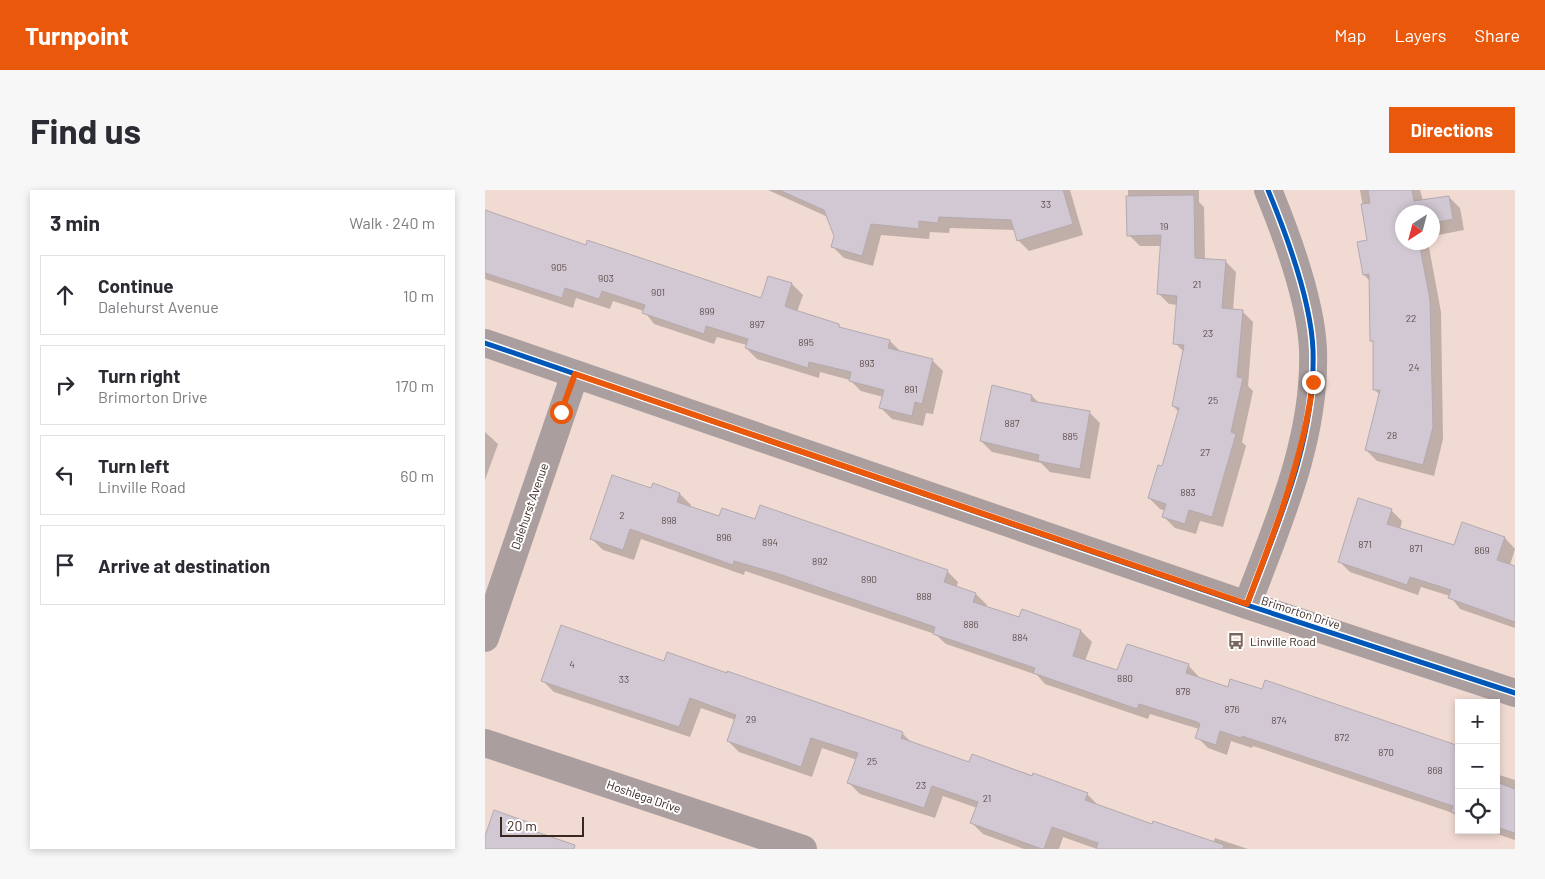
<!DOCTYPE html>
<html lang="en">
<head>
<meta charset="utf-8">
<style>
	:root { --surface:#fff; --page:#f7f7f7; --text:#2b2b33; --muted:#7c7c81; --line:#e1e1e2; --accent:#ea580c }
	body { margin:0; font-family:Barlow,sans-serif; background:var(--page); color:var(--text) }
	.controls { position:absolute; right:15px; bottom:15px; display:grid; overflow:hidden; border-radius:0px; box-shadow:0 2px 8px #0003 }
	.controls button { width:45px; height:45px; display:grid; place-items:center; padding:0; border:0; border-bottom:1px solid var(--line); background:var(--surface); color:var(--text); font:25px sans-serif }
	.compass { position:absolute; left:910px; top:15px; width:45px; height:45px; border-radius:50%; background:var(--surface); box-shadow:0 2px 8px #0003; rotate:216deg }
	.scale { position:absolute; left:15px; bottom:12px; width:84px; box-sizing:border-box; padding-left:5px; border:2px solid #3a2720; border-top:0; font-size:14px; line-height:18px; white-space:nowrap; color:#3a2720; -webkit-text-stroke:4px #fff; paint-order:stroke }
	.stop { position:absolute; width:15px; height:15px; margin:-11px; border:4px solid #ea580c; border-radius:50%; background:#fff }
	.stop.end { background:#ea580c; border-color:#fff; box-shadow:0 1px 5px #0008 }
	.list { margin:0; padding:0; list-style:none }
	h2 { display:flex; justify-content:space-between; align-items:center; height:65px; margin:0; padding:0 20px; font-size:21px }
	h2 small { font-size:16px; font-weight:400; color:var(--muted) }
	.list li { display:grid; grid-template-columns:32px 1fr auto; gap:15px; align-items:center; box-sizing:border-box; height:80px; margin:0 10px 10px; padding:0 10px; border:1px solid var(--line); border-radius:0px }
	.list b { display:block; font-size:19px; white-space:nowrap }
	.list p { margin:0; font-size:16px; white-space:nowrap; color:var(--muted) }
	.list em { font-size:16px; font-style:normal; color:var(--muted) }
	.icon { flex:none; width:28px; height:28px; fill:none; stroke:currentColor; stroke-width:2; stroke-linecap:round; stroke-linejoin:round }
	.map { position:relative; flex:none; width:1030px; height:659px; overflow:hidden; border-radius:0px }
	header { display:flex; align-items:center; gap:30px; box-sizing:border-box; height:70px; padding:0 25px; background:var(--accent); color:#fff }
	header strong { font-size:24px }
	nav { display:flex; gap:28px; margin-inline-start:auto; font-size:18px }
	.intro { display:flex; align-items:center; justify-content:space-between; box-sizing:border-box; height:120px; padding:0 30px }
	h1 { margin:0; font-size:35px }
	.button { padding:12px 22px; border-radius:0px; background:var(--accent); color:#fff; font-size:18px; font-weight:700 }
	main { display:flex; gap:30px; padding:0 30px }
	aside { flex:1; background:var(--surface); border-radius:0px; box-shadow:0 2px 8px #0003 }
	.map>svg:first-child { display:block }
	.shadow { fill:#0003 }
	.building { fill:#d2c8d4; stroke:#b4aaae }
	.lines { fill:none; stroke-linecap:round; stroke-linejoin:round }
	.minor { stroke:#aa9e9f; stroke-width:28 }
	.tertiary { stroke:#aa9e9f; stroke-width:28 }
	.cycleway-casing { stroke:#fff; stroke-width:8 }
	.cycleway { stroke:#0057b8; stroke-width:5 }
	.route { stroke:#ea580c; stroke-width:6 }
	.labels { text-anchor:middle; dominant-baseline:central; stroke-width:4; stroke-linejoin:round; paint-order:stroke }
	.number-label { font-size:10px; fill:#604f4d }
	.street-label { font-size:12px; fill:#3a2720; stroke:#fff }
	.poi-label { font-size:12px; fill:#3a2720; stroke:#fff; text-anchor:start }
</style>
</head>
<body>
<header>
<strong>Turnpoint</strong>
<nav><a>Map</a><a>Layers</a><a>Share</a></nav>
</header>
<div class="intro"><h1>Find us</h1><a class="button">Directions</a></div>
<main>
<aside>
<h2>3 min<small>Walk · 240 m</small></h2>
<ul class="list">
<li><svg class="icon" aria-label="ahead" viewBox="0 0 24 24"><path d="M12 20V5M6 11l6-6 6 6"/></svg><div><b>Continue</b><p>Dalehurst Avenue</p></div><em>10 m</em></li>
<li><svg class="icon" aria-label="right" viewBox="0 0 24 24"><path d="M7 20v-9h11M14 6l5 5-5 5"/></svg><div><b>Turn right</b><p>Brimorton Drive</p></div><em>170 m</em></li>
<li><svg class="icon" aria-label="left" viewBox="0 0 24 24"><path d="M17 20v-9H6M10 6l-5 5 5 5"/></svg><div><b>Turn left</b><p>Linville Road</p></div><em>60 m</em></li>
<li><svg class="icon" aria-label="arrive" viewBox="0 0 24 24"><path d="M6 21V4h12l-3 4 3 4H6"/></svg><div><b>Arrive at destination</b></div></li>
</ul>
</aside>
<div class="map">
<svg width="1030" height="659" viewBox="0 0 1030 659">
	<rect width="100%" height="100%" fill="#f1dad2"/>
	<!-- shadow -->
	<path class="shadow" d="M283 0H585L598 45 544 61 533 50 530 40 465 38 464 43 445 42 444 49 396 45 388 76 359 68 348 57 351 46 343 27Z
		M643 0H714V12L719 17 720 70 740 71 751 82 748 120 757 121 768 132 763 196 768 201 757 252 761 256 738 337 715 331 711 344 690 338 679 327 681 321 675 319 664 308 678 278 694 222 688 216 699 162 690 153 693 115 684 114 673 103 676 56H655L644 45Z
		M875 0H935L938 11 964 7 975 18 979 40 948 46V22H918V52H943L956 122 958 249 949 286 892 271 881 260 895 205 890 200 889 154 886 150 885 91 879 85 884 51Z
		M0 22 102 56 277 110 284 87 307 94 318 105 312 122 354 135 357 139 405 151 416 162 447 170 458 181 448 224 441 223 438 236 407 229 396 218 398 207 376 201 365 190 335 182 334 188 272 169 261 158 262 155 232 147 229 154 169 134 159 121 128 111 125 119 91 108 88 118 0 89Z
		M547 206 554 213 604 222 615 233 605 289 565 282 556 273 507 262 496 251Z
		M0 242 13 254 0 290Z
		M169 295 195 304 206 315 205 317 235 327 271 330 462 381 473 392 471 398 491 404 502 415 501 417 535 428 537 420 596 441 607 452 600 471 633 482 642 455 704 476 714 487V489L743 498 974 558V628L968 623 768 556 767 558 746 551 742 565 723 558 712 547 714 539 665 524 663 529 560 494 552 485 461 454 450 444 260 381 259 385 156 349 149 370 118 360 107 349 167 300Z
		M906 320 917 331 915 339 970 357 978 334 1020 348 1030 359 1025 375 1030 377V438L975 419 965 406 936 397 933 405 865 382 854 371Z
		M179 473 417 543 427 553 485 574 488 565 602 604 613 615 668 635 728 653 730 648 763 659H612L578 647 574 659H539L498 644 487 633 492 618 458 606 450 628 375 604 364 593 372 570 337 558 327 587 254 562 243 551 250 530 216 518 205 547 69 502 58 491Z
		M1011 584 1030 590V650L1000 640H1011Z
		M10 622 45 634 55 644 85 654 89 659H0V649Z"/>
	<!-- building -->
	<path class="building" d="M294 0H578L588 34 532 51 526 30 454 27 453 33 434 31V39L386 34 377 66 346 57 349 46 339 20Z
		M883 0H927L929 11 964 6 968 29 948 33V22H918V52H934L945 110 948 237 938 275 880 260 895 200H888V151H885L884 84 878 85 872 52 882 50 876 14 885 13Z
		M709 5 710 68 741 70 737 118 758 120 752 187 758 188 746 242 751 244 727 327 704 320 700 334 677 327 681 314 663 308 673 275 677 276 694 218 687 216 699 155 688 154 692 106 672 104 676 45 642 46 641 6Z
		M0 20 101 55 102 50 276 108 283 86 307 93 300 116 304 118 354 134V137L405 150 403 158 448 169 437 214 430 212 427 226 394 218 399 200 364 191 366 182 324 172 323 178 260 158 263 149 221 136 219 144 157 123 160 115 117 101 114 109 80 98 77 108 0 83Z
		M507 195 547 205 546 211 605 221 595 279 553 271 554 265 495 251Z
		M127 285 166 298 168 293 195 303 192 312 234 326 237 318 270 329 275 315 463 380 459 392 491 403 488 412 534 427 537 419 596 440 588 466 632 480 642 454 704 474 701 483 743 497 745 489 777 499 780 490 974 556V625L966 622 968 616 757 546 756 548 735 541 731 555 710 548 715 534 712 532 654 514 652 519 548 483 550 478 448 444 450 437 294 384 249 371 248 375 145 339 138 360 105 349Z
		M873 308 907 319 902 334 969 355 977 332 1020 347 1012 370 1030 376V432L963 408 966 400 925 387 922 395 853 372Z
		M76 435 179 471 182 462 242 483V481L418 542 416 548 484 572 487 564 547 586 548 583 603 603 600 610 667 634 668 631 739 655 738 659H611L613 653 567 637 559 659H557L485 633 493 612 447 596 439 618 362 593 373 563 326 548 316 577 242 551 251 525 205 508 194 537 91 503 56 491Z
		M1011 592 1030 599V643L1011 637Z
		M9 620 45 633 43 639 90 655 89 659H0V646Z"/>
	<g class="lines">
		<!-- minor -->
		<path class="minor" d="M762 415C793 333 831 249 828 160 826 110 802 46 783 0
			M0 448 90 184
			M0 553 318 659"/>
		<!-- tertiary -->
		<path class="tertiary" d="M0 153 762 415 1030 503"/>
		<!-- cycleway casing -->
		<g class="cycleway-casing">
			<path id="cycleway" d="M0 153 762 415 1030 503
				M762 415C793 333 831 249 828 160 826 110 802 46 783 0"/>
		</g>
		<!-- cycleway -->
		<use href="#cycleway" class="cycleway"/>
	</g>
	<g class="lines">
		<!-- route -->
		<path class="route" d="M76 222 90 184 762 414C790 341 818 270 828 192"/>
	</g>
	<!-- icons -->
	<defs>
		<g id="bus-bare" transform="scale(1.35)"><path d="M-5-6H5V4H4V6H2V4H-2V6H-4V4H-5ZM-3.5-4V0h7V-4ZM-3.5 1.2v1.5H-2V1.2ZM2 1.2v1.5H3.5V1.2Z" fill="#7a665e" stroke="#fff" stroke-width="2.5" paint-order="stroke"/></g>
	</defs>
	<g fill-rule="evenodd">
		<use href="#bus-bare" x="751" y="451"/>
	</g>
	<g class="labels">
		<!-- number labels -->
		<g class="number-label">
			<text x="561" y="14">33</text>
			<text x="679" y="36">19</text>
			<text x="74" y="77">905</text>
			<text x="121" y="88">903</text>
			<text x="712" y="94">21</text>
			<text x="173" y="102">901</text>
			<text x="222" y="121">899</text>
			<text x="926" y="128">22</text>
			<text x="272" y="134">897</text>
			<text x="723" y="143">23</text>
			<text x="321" y="152">895</text>
			<text x="382" y="173">893</text>
			<text x="929" y="177">24</text>
			<text x="426" y="199">891</text>
			<text x="728" y="210">25</text>
			<text x="527" y="233">887</text>
			<text x="907" y="245">28</text>
			<text x="585" y="246">885</text>
			<text x="720" y="262">27</text>
			<text x="703" y="302">883</text>
			<text x="137" y="325">2</text>
			<text x="184" y="330">898</text>
			<text x="239" y="347">896</text>
			<text x="285" y="352">894</text>
			<text x="880" y="354">871</text>
			<text x="931" y="358">871</text>
			<text x="997" y="360">869</text>
			<text x="335" y="371">892</text>
			<text x="384" y="389">890</text>
			<text x="439" y="406">888</text>
			<text x="486" y="434">886</text>
			<text x="535" y="447">884</text>
			<text x="87" y="474">4</text>
			<text x="640" y="488">880</text>
			<text x="139" y="489">33</text>
			<text x="698" y="501">878</text>
			<text x="747" y="519">876</text>
			<text x="266" y="529">29</text>
			<text x="794" y="530">874</text>
			<text x="857" y="547">872</text>
			<text x="901" y="562">870</text>
			<text x="387" y="571">25</text>
			<text x="950" y="580">868</text>
			<text x="436" y="595">23</text>
			<text x="502" y="608">21</text>
		</g>
		<!-- street labels -->
		<g class="street-label">
			<text transform="translate(44 316) rotate(-71)">Dalehurst Avenue</text>
			<text transform="translate(816 422) rotate(18)">Brimorton Drive</text>
			<text transform="translate(159 606) rotate(19)">Hoshlega Drive</text>
		</g>
		<!-- poi labels -->
		<g class="poi-label">
			<text x="765" y="451">Linville Road</text>
		</g>
	</g>
</svg>
<div class="controls">
<button>+</button>
<button>−</button>
<button><svg class="icon" aria-label="locate" viewBox="0 0 24 24"><circle cx="12" cy="12" r="6"/><path d="M12 2v4M12 18v4M2 12h4M18 12h4"/></svg></button>
</div>
<svg class="compass" viewBox="-18 -18 36 36"><path d="M0-13l5 13h-10z" fill="#e53935"/><path d="M0 13l5-13h-10z" fill="#7c7c81"/></svg>
<div class="scale">20 m</div>
<div class="stop" style="left:76px;top:222px"></div>
<div class="stop end" style="left:828px;top:192px"></div>
</div>
</main>
</body>
</html>
